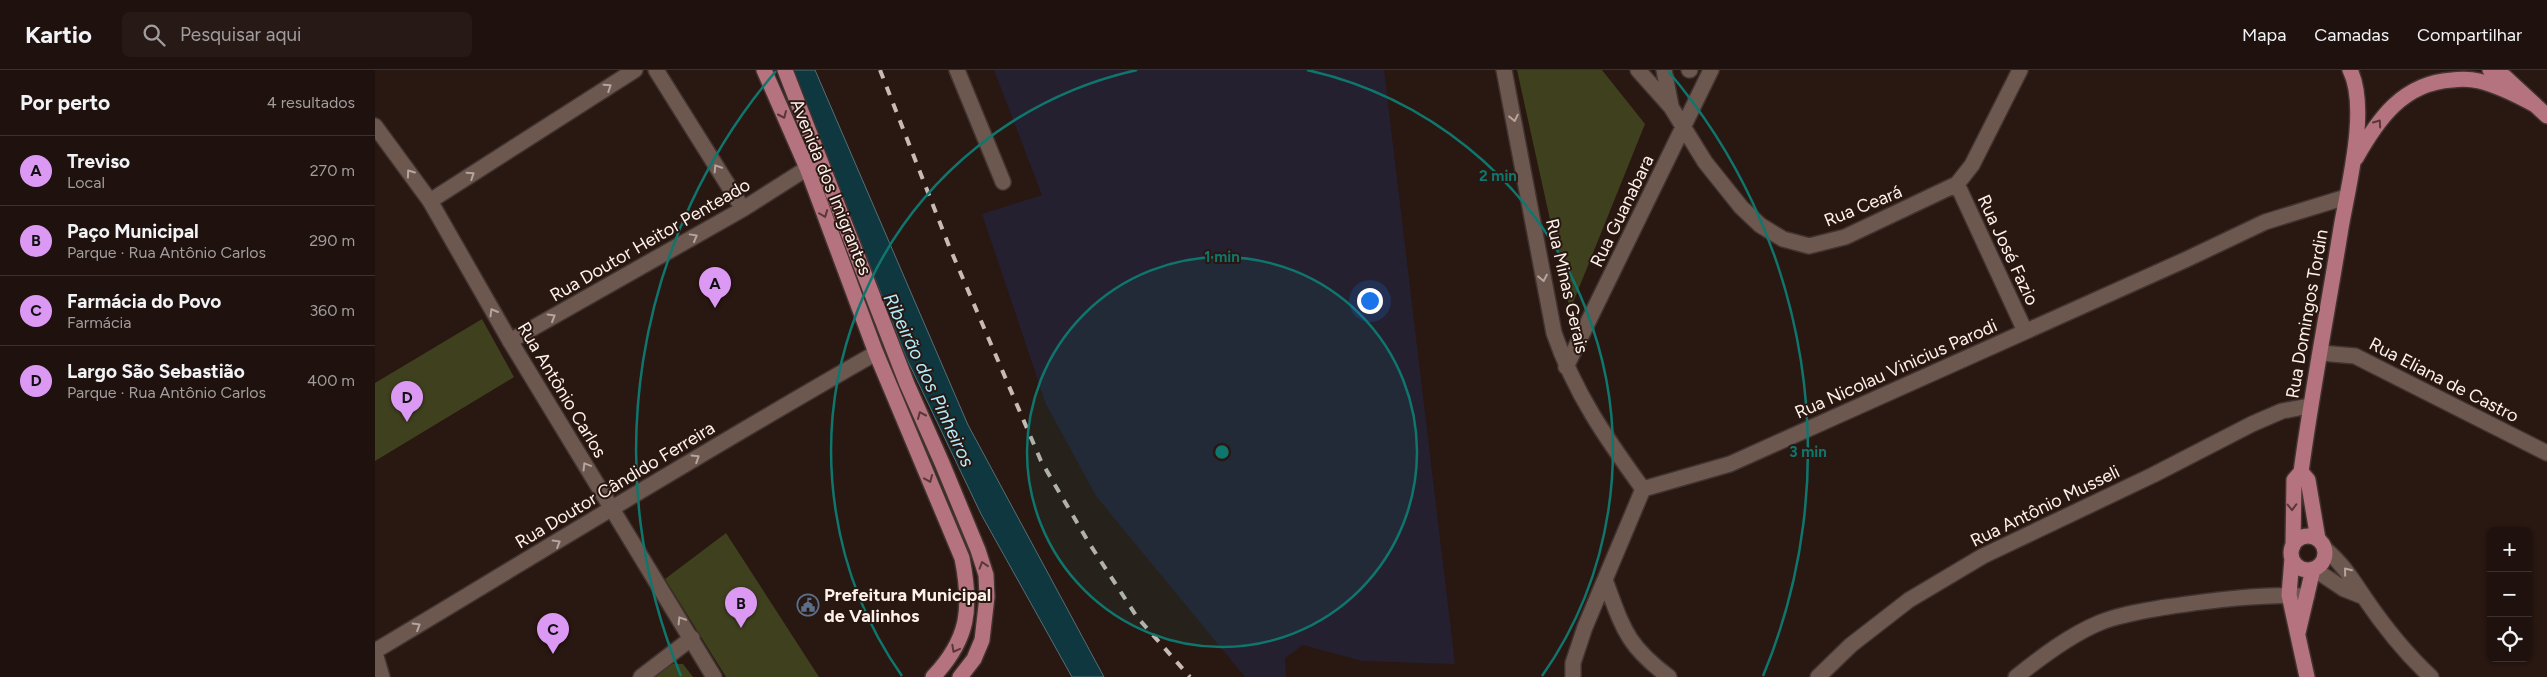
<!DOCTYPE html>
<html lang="pt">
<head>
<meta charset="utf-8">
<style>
	:root { --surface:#1f110d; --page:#271a16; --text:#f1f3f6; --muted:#a19d9d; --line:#3c312e; --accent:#dc99f4 }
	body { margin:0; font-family:Figtree,sans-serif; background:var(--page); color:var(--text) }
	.controls { position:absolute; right:15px; bottom:15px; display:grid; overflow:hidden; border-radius:8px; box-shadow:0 1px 4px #0004 }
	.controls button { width:45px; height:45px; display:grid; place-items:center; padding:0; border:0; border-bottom:1px solid var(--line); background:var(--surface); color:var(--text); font:25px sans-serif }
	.you { position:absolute; left:994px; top:230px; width:18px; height:18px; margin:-12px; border:4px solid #fff; border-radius:50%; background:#1a73e8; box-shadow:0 0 0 8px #1a73e833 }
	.badge { display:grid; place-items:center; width:32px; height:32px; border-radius:50%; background:var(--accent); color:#111; font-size:16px; font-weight:700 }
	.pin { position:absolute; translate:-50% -41px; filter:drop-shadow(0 1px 2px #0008) }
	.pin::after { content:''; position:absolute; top:26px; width:18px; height:15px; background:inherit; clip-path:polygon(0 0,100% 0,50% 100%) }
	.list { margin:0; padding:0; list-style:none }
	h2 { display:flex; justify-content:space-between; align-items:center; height:65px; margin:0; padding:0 20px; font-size:21px }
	h2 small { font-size:16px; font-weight:400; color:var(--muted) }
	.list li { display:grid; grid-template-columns:32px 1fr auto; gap:15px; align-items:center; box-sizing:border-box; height:70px; padding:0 20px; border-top:1px solid var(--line) }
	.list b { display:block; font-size:19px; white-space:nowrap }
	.list p { margin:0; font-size:16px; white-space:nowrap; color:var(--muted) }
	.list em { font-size:16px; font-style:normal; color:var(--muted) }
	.icon { flex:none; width:28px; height:28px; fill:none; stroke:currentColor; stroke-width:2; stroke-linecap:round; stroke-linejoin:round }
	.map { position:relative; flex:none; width:2172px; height:607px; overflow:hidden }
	header { display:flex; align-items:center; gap:30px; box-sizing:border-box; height:70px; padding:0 25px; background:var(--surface); border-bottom:1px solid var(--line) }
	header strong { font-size:24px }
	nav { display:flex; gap:28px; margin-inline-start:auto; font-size:18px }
	.search { width:350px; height:45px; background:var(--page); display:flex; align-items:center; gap:12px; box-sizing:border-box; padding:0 18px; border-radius:8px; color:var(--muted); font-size:19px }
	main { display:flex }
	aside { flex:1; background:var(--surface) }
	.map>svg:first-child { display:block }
	.industrial { fill:#252030 }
	.green { fill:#3f411e }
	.water { fill:#0e3740; stroke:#566f74 }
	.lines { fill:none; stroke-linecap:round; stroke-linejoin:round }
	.minor-casing { stroke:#403330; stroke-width:18 }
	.secondary-casing { stroke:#403330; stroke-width:18 }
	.primary-casing { stroke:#403330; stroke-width:18 }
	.minor { stroke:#6d5850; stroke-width:15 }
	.secondary { stroke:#6d5850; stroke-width:15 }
	.primary { stroke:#b5727f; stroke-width:15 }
	.rail { stroke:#c8bab4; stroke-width:4; stroke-dasharray:9 9; stroke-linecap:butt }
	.oneway { stroke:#b6a49e }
	.oneway2 { stroke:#5a3738 }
	.ring { fill:none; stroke:#0f766e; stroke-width:2.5 }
	.labels { text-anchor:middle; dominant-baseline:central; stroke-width:4; stroke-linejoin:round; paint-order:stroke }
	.street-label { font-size:18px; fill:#fef1ec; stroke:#291711 }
	.poi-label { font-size:18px; font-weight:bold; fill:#fef1ec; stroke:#291711; text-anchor:start }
	.water-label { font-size:19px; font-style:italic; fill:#b0ecfd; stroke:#291711 }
	.centre { fill:#0f766e; stroke:#291711; stroke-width:2.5 }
	.ring-label { font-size:15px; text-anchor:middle; font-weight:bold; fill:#0f766e; stroke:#291711; stroke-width:4; stroke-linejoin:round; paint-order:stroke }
</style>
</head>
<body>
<header>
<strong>Kartio</strong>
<div class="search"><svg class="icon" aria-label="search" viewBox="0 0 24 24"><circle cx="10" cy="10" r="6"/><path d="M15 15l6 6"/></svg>Pesquisar aqui</div>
<nav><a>Mapa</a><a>Camadas</a><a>Compartilhar</a></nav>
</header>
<main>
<aside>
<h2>Por perto<small>4 resultados</small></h2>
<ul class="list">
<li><span class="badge">A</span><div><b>Treviso</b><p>Local</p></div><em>270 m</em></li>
<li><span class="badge">B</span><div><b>Paço Municipal</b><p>Parque · Rua Antônio Carlos</p></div><em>290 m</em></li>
<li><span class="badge">C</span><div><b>Farmácia do Povo</b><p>Farmácia</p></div><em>360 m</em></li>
<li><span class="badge">D</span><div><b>Largo São Sebastião</b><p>Parque · Rua Antônio Carlos</p></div><em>400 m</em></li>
</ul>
</aside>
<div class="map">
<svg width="2172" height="607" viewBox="0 0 2172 607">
	<rect width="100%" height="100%" fill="#291711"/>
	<!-- industrial -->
	<path class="industrial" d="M619 0H1009L1080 594 987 591 928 575 910 588 911 607H870L721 426 671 334 607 144 667 125Z"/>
	<!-- green -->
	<path class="green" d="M1142 0H1227L1270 54 1195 240Z
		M107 249 139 307 0 391V313Z
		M351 463 444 607H351L290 509Z
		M297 594H308L318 607H276L287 597Z"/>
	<!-- water -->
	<path class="water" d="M418 0H440L593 355 729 607H697L606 444 531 287Z"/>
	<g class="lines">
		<!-- minor casing -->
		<g class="minor-casing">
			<path id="minor" d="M281 0 368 139
				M582 0 628 112
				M1129 0 1179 263C1200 324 1231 368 1268 419
				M1263 0 1296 37 1330 92 1366 137 1385 155 1408 169 1434 176 1470 167 1582 114 1597 95 1645 0
				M1289 0 1296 36
				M1314 0H1315
				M1582 114 1650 261
				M55 131 260 0
				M135 271 368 139 442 92
				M1946 283 1980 286 2172 383
				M1191 297 1336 0
				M1950 479C1967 493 1977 509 1989 527 2008 555 2031 584 2056 607
				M1939 499 1969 519 1989 527
				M1230 510C1248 558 1251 575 1294 607
				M0 581C167 481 332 379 501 283
				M0 583 7 607
				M266 607 317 568
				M1198 607V593L1210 557 1268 419 1355 394 1810 190 1890 152 1971 127
				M1443 607 1476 575 1534 530 1608 486 1778 405 1877 354 1907 341 1934 336
				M1641 607C1666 587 1695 565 1724 553 1746 544 1769 541 1791 537 1838 530 1885 524 1932 526"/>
		</g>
		<!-- secondary casing -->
		<g class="secondary-casing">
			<path id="secondary" d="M0 56 55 131 135 271 339 607"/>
		</g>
		<!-- primary casing -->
		<g class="primary-casing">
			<path id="primary" d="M389 0 432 98 501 283 587 488C597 538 594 569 558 607
				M410 0 532 314 567 393 603 480 611 505 612 527 607 570 599 589 585 607
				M2115 0 2130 7 2172 46
				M1981 88C2003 49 2028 13 2077 10 2085 9 2096 9 2104 11 2124 16 2142 25 2160 35
				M1926 402 1933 410 1943 469
				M1916 483a17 17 0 1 1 34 0a17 17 0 1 1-34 0Z
				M1918 476 1919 410 1926 402C1937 320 1953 239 1966 158 1973 117 1994 38 1975 0
				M1917 488 1914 525 1932 607
				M1923 563 1938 499"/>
		</g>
		<!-- minor -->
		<use href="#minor" class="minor"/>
		<!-- secondary -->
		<use href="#secondary" class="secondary"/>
		<!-- primary -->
		<use href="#primary" class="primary"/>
		<!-- rail -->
		<path class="rail" d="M505 0 574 176 666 391 714 473 762 547 815 607"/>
	</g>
	<!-- one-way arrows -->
	<defs><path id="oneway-chevron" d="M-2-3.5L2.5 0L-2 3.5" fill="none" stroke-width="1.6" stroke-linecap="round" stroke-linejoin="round" transform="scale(1.25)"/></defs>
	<g class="oneway">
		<use href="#oneway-chevron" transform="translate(233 17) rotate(-33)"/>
		<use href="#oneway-chevron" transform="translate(1139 48) rotate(78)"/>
		<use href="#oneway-chevron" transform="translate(342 98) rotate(-122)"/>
		<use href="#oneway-chevron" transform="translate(35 103) rotate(-126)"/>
		<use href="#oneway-chevron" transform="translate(96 105) rotate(-33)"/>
		<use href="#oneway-chevron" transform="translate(319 167) rotate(-29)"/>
		<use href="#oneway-chevron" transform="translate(1168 208) rotate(79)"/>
		<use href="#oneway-chevron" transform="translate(118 242) rotate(-120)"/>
		<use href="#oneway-chevron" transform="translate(177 247) rotate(-30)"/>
		<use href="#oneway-chevron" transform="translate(321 388) rotate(-32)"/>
		<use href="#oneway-chevron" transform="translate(211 396) rotate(-121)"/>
		<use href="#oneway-chevron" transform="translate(182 473) rotate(-31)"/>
		<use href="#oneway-chevron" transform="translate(1972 501) rotate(-129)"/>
		<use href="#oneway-chevron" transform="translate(306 550) rotate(-122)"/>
		<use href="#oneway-chevron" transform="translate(42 556) rotate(-31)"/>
	</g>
	<g class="oneway2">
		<use href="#oneway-chevron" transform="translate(408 45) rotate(66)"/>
		<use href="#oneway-chevron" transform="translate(2003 53) rotate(-55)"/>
		<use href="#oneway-chevron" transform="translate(449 144) rotate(69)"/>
		<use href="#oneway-chevron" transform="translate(546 345) rotate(-114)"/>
		<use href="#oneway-chevron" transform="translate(554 409) rotate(67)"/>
		<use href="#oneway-chevron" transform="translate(1917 437) rotate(89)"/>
		<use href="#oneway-chevron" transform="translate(608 495) rotate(-107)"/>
		<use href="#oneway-chevron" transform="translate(580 579) rotate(118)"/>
	</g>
	<!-- distance rings -->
	<circle cx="847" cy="382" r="195" fill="#0f766e" fill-opacity=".12"/>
	<g class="ring">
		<circle cx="847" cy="382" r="195"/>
		<path d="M527 606A391 391 0 0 1 762 0M932 0A391 391 0 0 1 1167 606"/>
		<path d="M306 606A586 586 0 0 1 401 1M1293 1A586 586 0 0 1 1388 606"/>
	</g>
	<!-- icons -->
	<defs>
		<g id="civic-ring" transform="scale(1.125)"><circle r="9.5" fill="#291711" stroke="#5c6f8a" stroke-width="1.5"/><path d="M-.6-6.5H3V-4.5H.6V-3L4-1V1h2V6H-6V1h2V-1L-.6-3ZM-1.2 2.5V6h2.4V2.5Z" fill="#5c6f8a"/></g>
	</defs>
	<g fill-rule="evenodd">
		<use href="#civic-ring" x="433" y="535"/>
	</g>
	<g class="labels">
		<!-- street labels -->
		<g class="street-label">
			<text transform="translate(456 117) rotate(68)">Avenida dos Imigrantes</text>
			<text transform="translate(1488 136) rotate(-22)">Rua Ceará</text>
			<text transform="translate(1247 141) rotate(-64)">Rua Guanabara</text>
			<text transform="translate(275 170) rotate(-30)">Rua Doutor Heitor Penteado</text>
			<text transform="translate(1633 180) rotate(65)">Rua José Fazio</text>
			<text transform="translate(1192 216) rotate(77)">Rua Minas Gerais</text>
			<text transform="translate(1932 244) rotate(-80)">Rua Domingos Tordin</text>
			<text transform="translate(1521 299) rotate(-24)">Rua Nicolau Vinicius Parodi</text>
			<text transform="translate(2069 310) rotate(27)">Rua Eliana de Castro</text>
			<text transform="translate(187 320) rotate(59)">Rua Antônio Carlos</text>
			<text transform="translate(240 415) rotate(-31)">Rua Doutor Cândido Ferreira</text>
			<text transform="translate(1670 436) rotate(-26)">Rua Antônio Musseli</text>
		</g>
		<!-- poi labels -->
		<g class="poi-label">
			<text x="449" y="525">Prefeitura Municipal<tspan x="449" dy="21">de Valinhos</tspan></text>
		</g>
		<!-- water labels -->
		<g class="water-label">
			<text transform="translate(554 310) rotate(65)">Ribeirão dos Pinheiros</text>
		</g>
	</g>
	<circle cx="847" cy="382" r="8" class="centre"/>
	<g class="ring-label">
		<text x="1123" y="111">2 min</text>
		<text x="847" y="192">1 min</text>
		<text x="1433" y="387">3 min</text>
	</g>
</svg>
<div class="controls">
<button>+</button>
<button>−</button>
<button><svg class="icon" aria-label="locate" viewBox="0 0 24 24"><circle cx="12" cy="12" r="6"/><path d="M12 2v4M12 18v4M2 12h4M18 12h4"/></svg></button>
</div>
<div class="you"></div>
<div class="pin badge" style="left:340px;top:238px">A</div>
<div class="pin badge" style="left:366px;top:558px">B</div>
<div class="pin badge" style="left:178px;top:584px">C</div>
<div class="pin badge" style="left:32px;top:352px">D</div>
</div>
</main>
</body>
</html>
